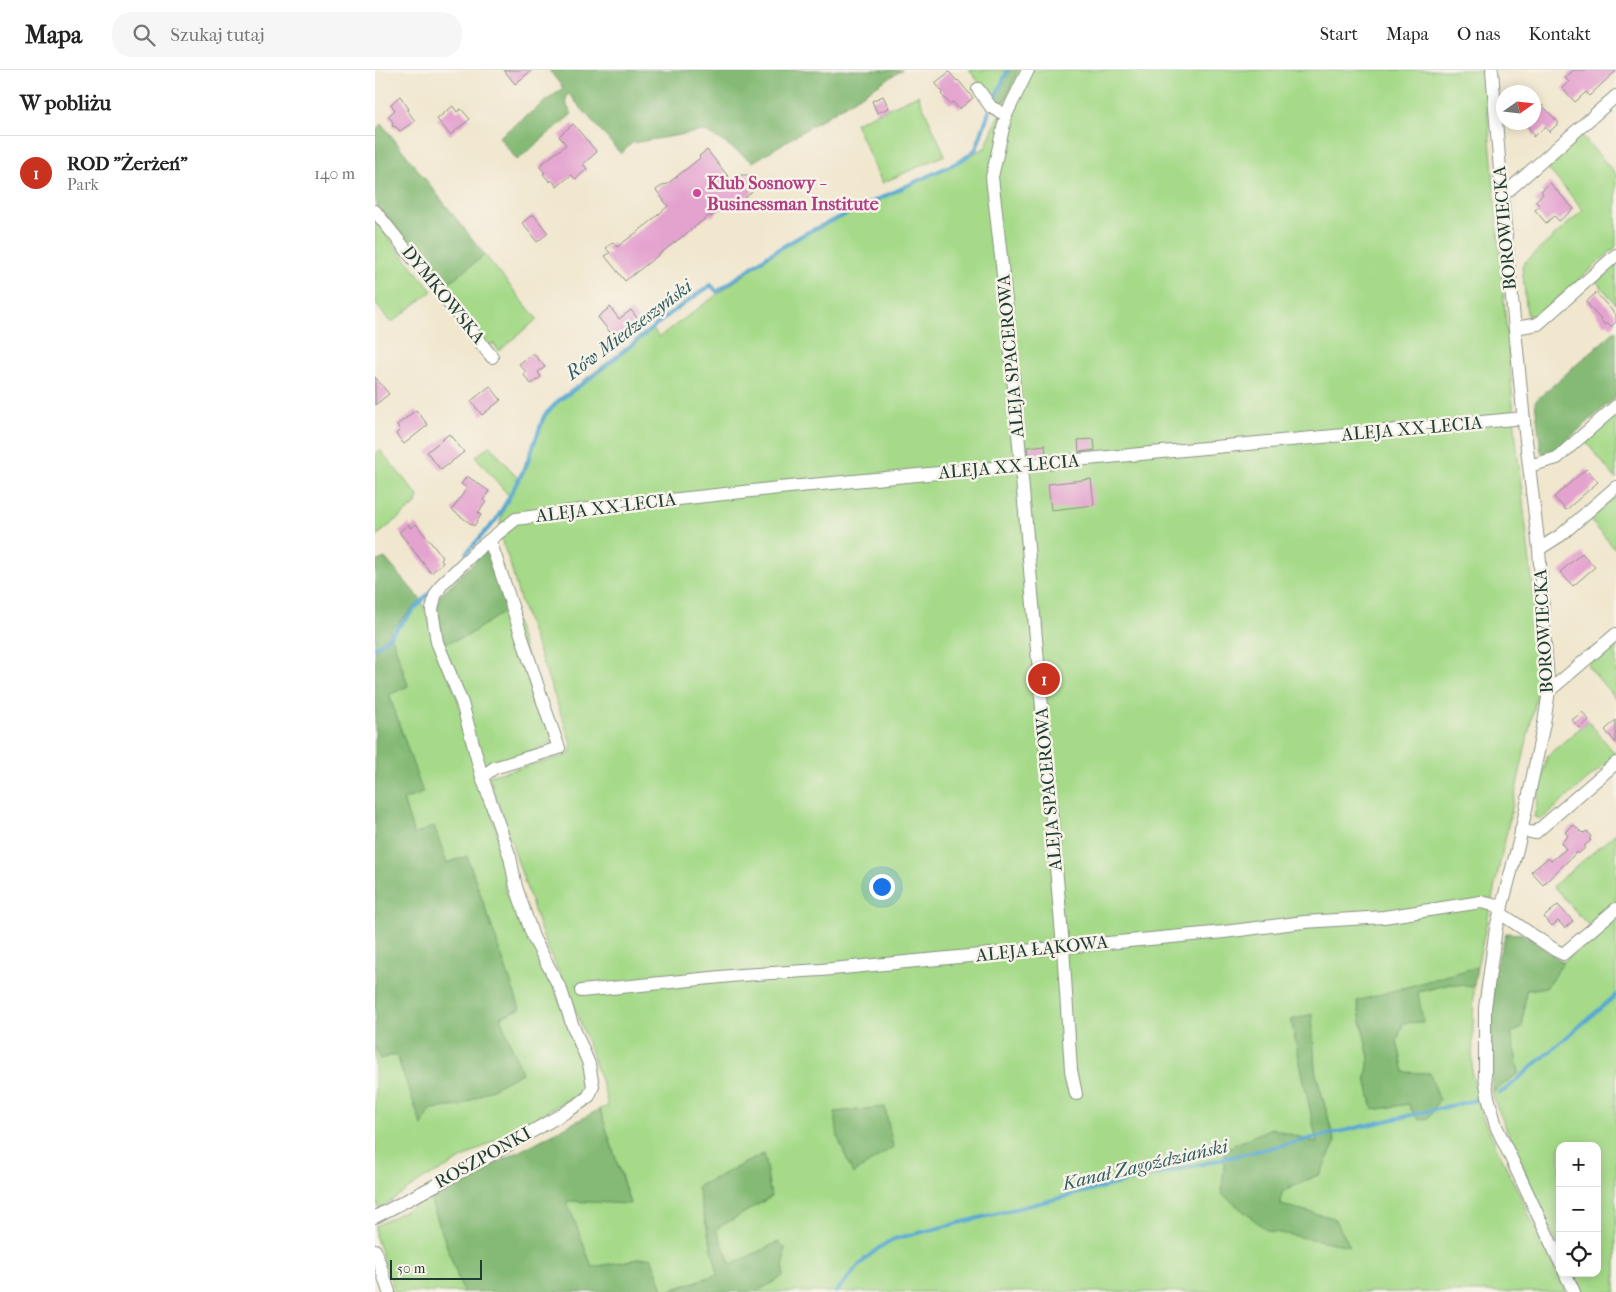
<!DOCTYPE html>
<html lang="pl">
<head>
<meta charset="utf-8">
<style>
	:root { --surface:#fff; --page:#f6f6f6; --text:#222; --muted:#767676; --line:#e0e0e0; --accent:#c8321e }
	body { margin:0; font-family:"IM FELL French Canon",serif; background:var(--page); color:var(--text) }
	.controls { position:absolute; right:15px; bottom:15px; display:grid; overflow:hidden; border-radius:10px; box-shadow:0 2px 12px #0003 }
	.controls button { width:45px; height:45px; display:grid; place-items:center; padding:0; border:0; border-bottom:1px solid var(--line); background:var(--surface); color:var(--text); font:25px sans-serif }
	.compass { position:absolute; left:1121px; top:15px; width:45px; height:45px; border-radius:50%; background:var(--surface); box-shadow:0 2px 12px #0003; rotate:76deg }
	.scale { position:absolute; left:15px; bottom:12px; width:92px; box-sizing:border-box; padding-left:5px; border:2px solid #1f3d34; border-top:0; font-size:14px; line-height:18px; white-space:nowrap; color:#1f3d34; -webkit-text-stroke:4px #f7f3e8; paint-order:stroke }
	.you { position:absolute; left:506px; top:816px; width:18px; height:18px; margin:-12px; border:4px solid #fff; border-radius:50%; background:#1a73e8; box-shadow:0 0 0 8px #1a73e833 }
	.badge { display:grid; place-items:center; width:32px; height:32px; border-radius:50%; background:var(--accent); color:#fff; font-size:16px; font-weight:700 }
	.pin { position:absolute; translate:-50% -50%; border:2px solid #fff; box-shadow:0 1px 5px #0006 }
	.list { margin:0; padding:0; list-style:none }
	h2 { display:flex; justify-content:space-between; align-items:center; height:65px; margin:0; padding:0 20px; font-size:21px }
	h2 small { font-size:16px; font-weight:400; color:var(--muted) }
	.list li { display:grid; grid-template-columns:32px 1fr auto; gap:15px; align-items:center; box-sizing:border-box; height:75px; padding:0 20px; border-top:1px solid var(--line) }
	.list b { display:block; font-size:19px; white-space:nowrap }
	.list p { margin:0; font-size:16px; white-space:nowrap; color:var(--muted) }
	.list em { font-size:16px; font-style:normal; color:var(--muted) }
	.icon { flex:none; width:28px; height:28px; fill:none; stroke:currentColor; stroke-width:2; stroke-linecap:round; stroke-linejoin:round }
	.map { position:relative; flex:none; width:1241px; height:1222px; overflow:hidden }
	header { display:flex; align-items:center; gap:30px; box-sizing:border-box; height:70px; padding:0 25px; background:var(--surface); border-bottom:1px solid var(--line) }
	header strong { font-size:24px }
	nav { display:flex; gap:28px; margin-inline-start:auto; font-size:18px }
	.search { width:350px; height:45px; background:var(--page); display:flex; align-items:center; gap:12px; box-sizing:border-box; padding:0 18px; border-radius:20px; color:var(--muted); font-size:19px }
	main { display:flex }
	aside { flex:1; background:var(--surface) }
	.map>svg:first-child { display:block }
	.green { fill:#a6da89; stroke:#628c5e; fill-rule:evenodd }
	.forest { fill:#84ba75; stroke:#527c54 }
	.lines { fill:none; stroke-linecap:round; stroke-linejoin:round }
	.stream { stroke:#57a8d2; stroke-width:4 }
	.building { fill:#e4a2cf }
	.minor-casing { stroke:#889282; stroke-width:14 }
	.minor { stroke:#fff; stroke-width:12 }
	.hotel-dot { fill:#d1479c; stroke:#f7f3e8; stroke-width:2 }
	.labels { text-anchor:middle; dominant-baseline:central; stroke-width:5; stroke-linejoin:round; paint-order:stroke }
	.hotel-label { font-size:18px; font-weight:bold; fill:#b23c85; stroke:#f7f3e8; text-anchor:start }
	.street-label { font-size:18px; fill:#1f3d34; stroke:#f7f3e8 }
	.water-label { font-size:19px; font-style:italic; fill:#305d63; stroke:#f7f3e8 }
</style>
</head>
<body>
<header>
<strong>Mapa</strong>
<div class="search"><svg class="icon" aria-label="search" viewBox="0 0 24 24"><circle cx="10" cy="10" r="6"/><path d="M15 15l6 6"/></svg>Szukaj tutaj</div>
<nav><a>Start</a><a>Mapa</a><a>O nas</a><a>Kontakt</a></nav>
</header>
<main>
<aside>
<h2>W pobliżu<small></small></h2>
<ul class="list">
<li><span class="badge">1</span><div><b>ROD &quot;Żerżeń&quot;</b><p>Park</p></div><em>140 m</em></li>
</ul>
</aside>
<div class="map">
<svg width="1241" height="1222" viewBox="0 0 1241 1222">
	<rect width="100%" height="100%" fill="#f7f3e8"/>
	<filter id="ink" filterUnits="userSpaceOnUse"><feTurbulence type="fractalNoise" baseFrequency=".02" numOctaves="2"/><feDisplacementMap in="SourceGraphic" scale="10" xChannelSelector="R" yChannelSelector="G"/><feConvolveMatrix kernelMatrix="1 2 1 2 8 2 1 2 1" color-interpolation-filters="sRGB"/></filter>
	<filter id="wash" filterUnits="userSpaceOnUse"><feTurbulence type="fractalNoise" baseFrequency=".0096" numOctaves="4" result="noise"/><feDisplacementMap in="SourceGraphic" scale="20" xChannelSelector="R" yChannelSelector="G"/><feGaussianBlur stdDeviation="1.12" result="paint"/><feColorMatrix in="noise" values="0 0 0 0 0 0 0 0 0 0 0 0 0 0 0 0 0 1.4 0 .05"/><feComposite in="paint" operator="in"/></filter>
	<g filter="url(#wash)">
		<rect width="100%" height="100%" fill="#f1e7cf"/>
		<!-- green -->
		<path class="green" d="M594 0H633L619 30Z
			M643 0H1109L1142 380 1160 536 1163 620 1102 897 982 932 994 988 991 1008 998 1040 1033 1034 1029 1002 1022 971 1028 953 1043 922 1075 914 1099 916 1097 1004 1107 1046 1191 1222H381L408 1206 403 1172 356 1195 341 1159 396 1127 388 1084 322 1117 343 1204 289 1222 276 1187 217 1197 191 1130 255 1133 225 1039 233 1036 228 1016 202 943 168 867 114 706 194 685 197 675 145 530 135 493 124 463 126 448 134 426 101 387 115 375 143 409 173 341 210 309 278 259 284 267 413 173 509 128 610 78ZM936 945 940 1000 960 1073 945 1104 906 1122V1135L896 1058 943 1073 916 950Z
			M543 25 570 85 507 113 480 53Z
			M1205 64 1241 104V177L1161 247 1152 245 1147 195 1208 140 1170 95Z
			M0 151 57 221 16 253 0 233Z
			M110 185 162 249 124 281 118 273 114 276 67 217Z
			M1241 193V234L1221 211Z
			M1241 344V409L1210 371Z
			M5 380 43 426 41 434 0 467V384Z
			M1241 425V480L1214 449Z
			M46 530 82 628 131 793 130 818 132 825 144 836 175 906 213 1009 208 1021 63 1102 48 1109 4 1139 0 1127V974L5 989 21 984 47 1055 55 1039 85 1036 147 1003 125 947 145 939 92 786 72 793 39 765 28 729 47 723 14 624 33 616 15 561Z
			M136 537 177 666 176 674 169 677 107 698 68 574 92 566Z
			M1241 570V627L1240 628 1212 595Z
			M1213 651 1241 685 1167 749 1159 747 1172 686Z
			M1241 763V831L1213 855 1178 816Z
			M1241 847V1222H1207L1197 1203H1222V1076H1185V1178L1172 1153 1119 1030 1118 1022 1144 1003 1136 963 1147 958 1151 920 1172 917 1188 892Z
			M55 1128 88 1222H20L0 1165V1156Z"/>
		<!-- forest -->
		<path class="forest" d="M174 0H527L378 92 344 69 329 61 257 73 246 84 193 23C189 31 192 37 197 44L142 90 124 67 188 18Z
			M633 0H643L628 34 619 30Z
			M7 54 110 185 67 217 0 133V60Z
			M1241 260V327L1174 386 1166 382 1160 331Z
			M114 478 136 537 92 566 68 574 61 538 65 525Z
			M10 488 46 530 15 561 33 616 14 625 48 723 28 730 39 765 59 756 72 793 92 786 145 939 125 947 147 1003 85 1036 55 1039 47 1056 21 984 5 989 0 974V492Z
			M1131 863 1147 864 1188 892 1172 917 1151 920 1147 958 1136 963 1144 1003 1118 1022 1116 1003 1118 904Z
			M1102 897 1099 916 1075 914 1043 922 1048 952 1028 953 1022 971 1029 1002 1055 1003 1064 1029 1054 1048 1043 1050 1033 1034 998 1040 991 1008 994 988 982 931Z
			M937 944 940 1000 960 1073 945 1104 907 1122 906 1135 959 1148 975 1176 893 1161 847 1124 850 1079 896 1058 942 1073 916 950Z
			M510 1037 518 1077 478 1104 463 1068 460 1042Z
			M225 1039 255 1134 192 1131 217 1197 276 1187 289 1222H88L55 1128Z
			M389 1084 396 1127 341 1159 356 1195 403 1172 410 1178 408 1206 381 1222H293L343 1204 322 1117Z"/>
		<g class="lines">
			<!-- stream -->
			<path class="stream" d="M618 31 633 0
				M91 483 121 450 133 429 152 394 169 346 183 331 214 309 296 243 336 215 342 222 392 186 431 163 587 90 601 79 615 39
				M0 578 12 569 58 519
				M1124 1023 1130 1020 1241 925
				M461 1222C479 1201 494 1181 519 1169L745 1113 1105 1029"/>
		</g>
		<g id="blocks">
			<!-- building -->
			<path class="building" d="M129 0H157L140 14Z
				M1199 0H1241V1L1214 26 1211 22 1200 32 1187 18 1194 12 1190 8Z
				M574 2 582 11 583 10 598 28 584 39 578 32 575 34 566 24 568 22 560 13Z
				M25 26 34 39 32 40 40 51 25 61 21 57 17 56 18 52 13 46 20 40 16 34Z
				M508 26 514 38 502 43 497 31Z
				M1158 31 1164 38 1167 35 1184 53 1174 62 1170 57 1158 67V63L1149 52H1158Z
				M78 36 82 42 86 39 95 49 75 65 62 49Z
				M198 54 222 82 208 94 212 99 201 109 196 105 182 117 177 110 175 112 168 104 170 103 164 96 191 75 184 66Z
				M332 80 356 110 363 105H373L378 112 377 122 353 140 350 136 336 147 335 145 250 211 230 186 235 183 231 178 238 172 242 177 274 153 293 136 281 120 290 114 291 115 325 88 324 86Z
				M1175 113 1199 139 1184 151 1179 146 1171 153 1160 140 1165 136 1160 131 1168 124 1166 121Z
				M158 144 173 163 162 172 147 153Z
				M1221 223 1241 245V252L1236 257 1232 253 1230 255 1211 232Z
				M235 237 244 249 256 240 263 249 251 259 253 261 241 270 223 247Z
				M158 283 170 297 163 302 166 307 156 314 148 304 151 302 144 294Z
				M0 307 14 324 0 335Z
				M115 316 126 330 107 345 96 331Z
				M41 340 53 355 29 374 21 364 25 360 22 355Z
				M74 364 89 382 66 400 52 382Z
				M719 369 720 380 704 382 703 370Z
				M670 375 671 385 653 386 652 377Z
				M1211 399 1223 412 1191 440 1179 427Z
				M92 406 114 421 108 430 111 432 103 443 106 445 99 456 77 440 92 418 86 414Z
				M716 409 719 435 676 440 673 414Z
				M34 454 35 458 41 454 68 488 66 490 68 493 56 503 24 462Z
				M1207 483 1220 497 1198 516 1185 502Z
				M1207 642 1214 650 1205 658 1197 650Z
				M1241 650V673L1230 660Z
				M1199 755 1207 763 1208 762 1209 763 1212 761 1216 767 1214 769 1216 770 1209 776 1211 777 1203 784 1202 782 1168 815 1156 802 1173 788 1176 791 1191 779 1186 773 1193 766 1190 762Z
				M1183 835 1198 851 1190 858 1183 851 1177 856 1169 847Z"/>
		</g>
	</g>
	<g filter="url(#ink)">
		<use href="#blocks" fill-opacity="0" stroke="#889282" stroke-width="1"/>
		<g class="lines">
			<!-- minor casing -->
			<g class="minor-casing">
				<path id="minor" d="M653 0 631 45 617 107 633 249 688 877 696 1000 701 1024
					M1117 0 1127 126 1150 362 1164 479 1170 575 1174 621 1169 653 1144 772 1121 858 1110 938V1006L1113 1027 1121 1056 1185 1192
					M603 19 616 37 631 45
					M1127 126 1241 26
					M0 141 117 287
					M1140 258 1163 254 1241 185
					M1154 396 1182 388 1241 336
					M1164 479 1186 465 1241 417
					M1174 621 1241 564
					M107 707 119 698 184 678C159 610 140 541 116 474L113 471
					M1146 760 1160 763 1241 693
					M1125 843 1180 880 1188 884 1241 839
					M206 921 366 905 446 900 605 885 849 862 929 852 1009 847 1106 832 1127 837
					M0 1147 93 1098 191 1042 208 1031 214 1026 218 1016 214 994 197 954 186 920 158 867 141 817 135 787 107 707 87 633 62 572 57 540 60 526 67 514 102 480 141 449 213 439 404 418 1149 348
					M0 1180 14 1222
					M1190 1203 1199 1222"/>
			</g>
			<!-- minor -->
			<use href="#minor" class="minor"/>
		</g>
	</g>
	<!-- markers -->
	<circle class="hotel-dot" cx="322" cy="123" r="5"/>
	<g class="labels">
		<!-- hotel labels -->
		<g class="hotel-label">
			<text x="332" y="113">Klub Sosnowy -<tspan x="332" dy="21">Businessman Institute</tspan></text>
		</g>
		<!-- street labels -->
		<g class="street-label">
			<text transform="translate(1130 158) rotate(-95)">BOROWIECKA</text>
			<text transform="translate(68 225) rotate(51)">DYMKOWSKA</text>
			<text transform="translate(636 286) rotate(-95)">ALEJA SPACEROWA</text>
			<text transform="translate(1037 359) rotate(-5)">ALEJA XX-LECIA</text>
			<text transform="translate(634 397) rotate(-5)">ALEJA XX-LECIA</text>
			<text transform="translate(231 438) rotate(-7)">ALEJA XX-LECIA</text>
			<text transform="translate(1169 561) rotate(-93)">BOROWIECKA</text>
			<text transform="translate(674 719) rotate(-95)">ALEJA SPACEROWA</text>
			<text transform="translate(667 879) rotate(-6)">ALEJA ŁĄKOWA</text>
			<text transform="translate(108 1088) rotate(-29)">ROSZPONKI</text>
		</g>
		<!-- water labels -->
		<g class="water-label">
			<text transform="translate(254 260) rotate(-37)">Rów Miedzeszyński</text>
			<text transform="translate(770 1095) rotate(-13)">Kanał Zagoździański</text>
		</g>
	</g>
</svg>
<div class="controls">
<button>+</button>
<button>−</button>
<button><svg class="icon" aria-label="locate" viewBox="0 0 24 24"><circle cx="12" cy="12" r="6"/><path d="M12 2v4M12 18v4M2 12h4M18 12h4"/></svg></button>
</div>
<svg class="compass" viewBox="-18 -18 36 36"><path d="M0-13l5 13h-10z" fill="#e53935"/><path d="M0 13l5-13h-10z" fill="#767676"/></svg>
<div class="scale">50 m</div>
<div class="you"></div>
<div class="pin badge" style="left:669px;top:609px">1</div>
</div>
</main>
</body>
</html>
